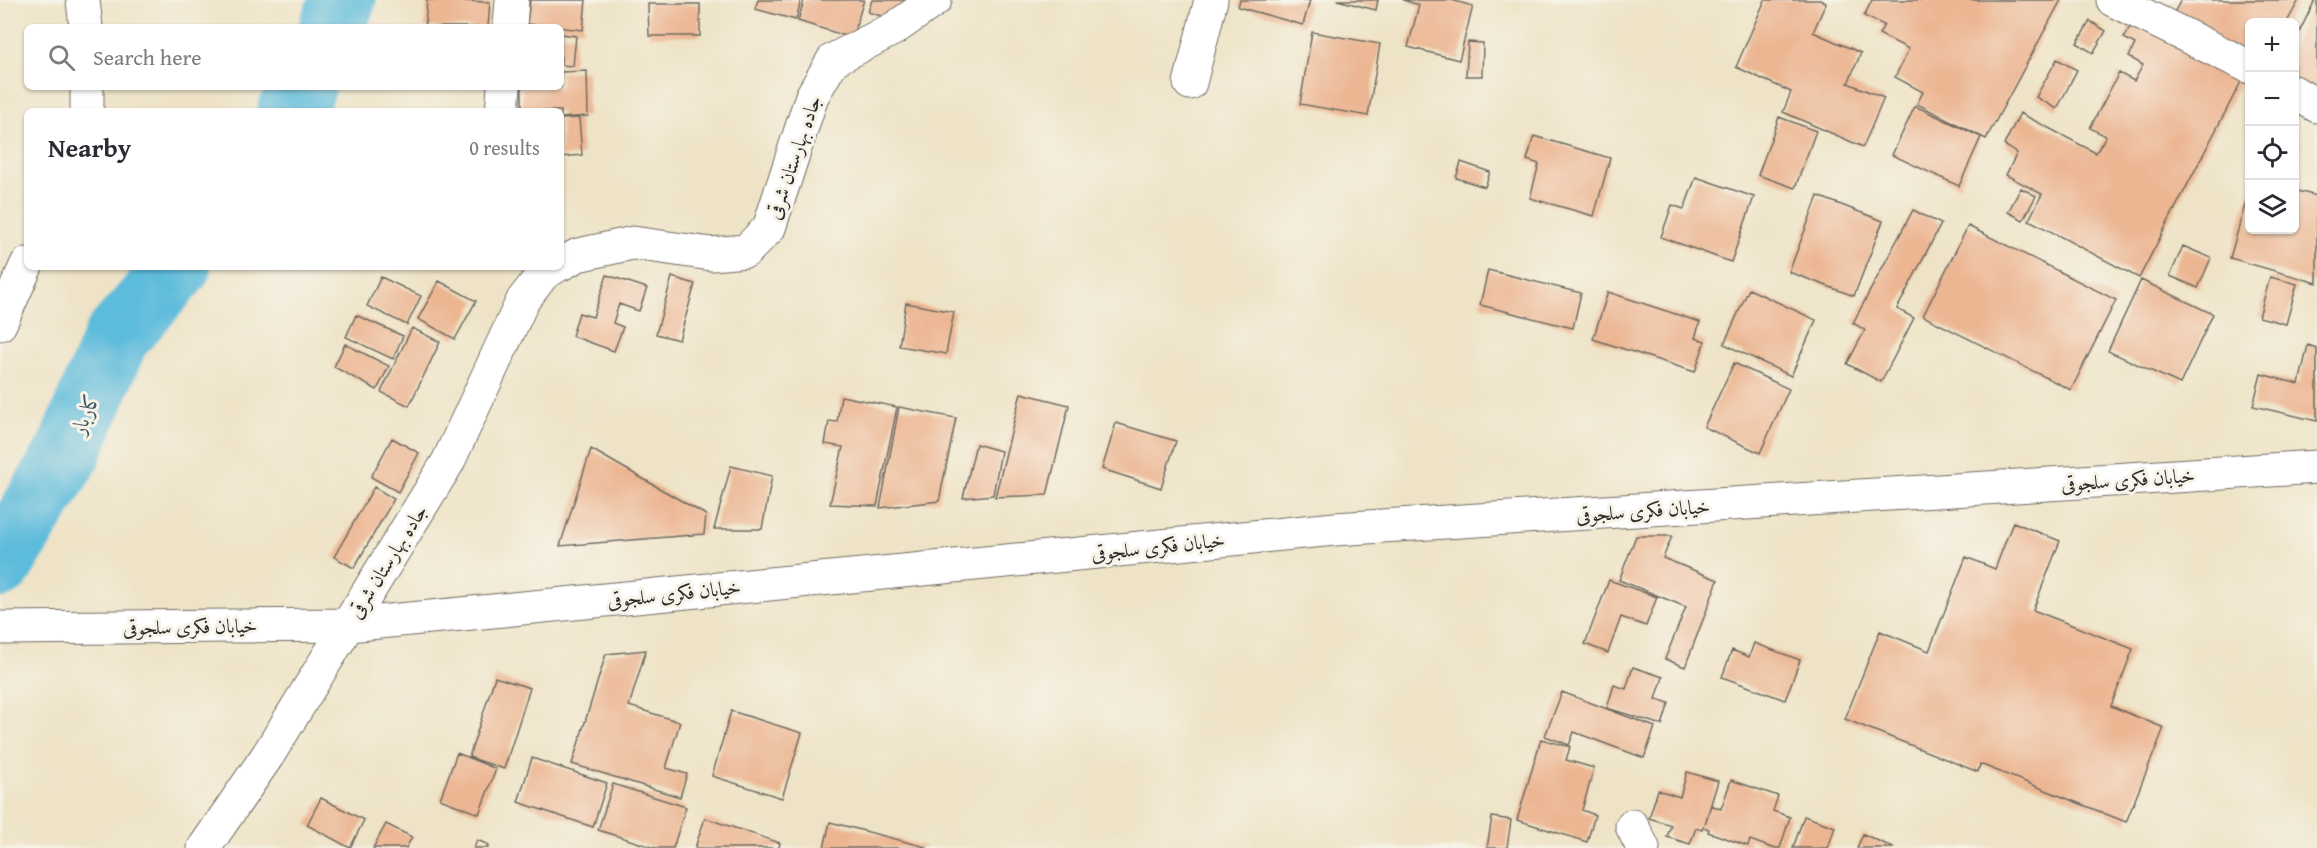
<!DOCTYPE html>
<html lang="en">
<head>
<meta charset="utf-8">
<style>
	:root { --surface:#fff; --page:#f2f2f3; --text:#2b2b33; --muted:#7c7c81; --line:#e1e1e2 }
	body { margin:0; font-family:"Gentium Book Plus",Amiri,serif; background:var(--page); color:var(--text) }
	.controls { position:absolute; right:18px; top:18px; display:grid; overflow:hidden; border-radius:9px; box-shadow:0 2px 4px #0004 }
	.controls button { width:54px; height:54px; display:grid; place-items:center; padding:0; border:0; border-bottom:2px solid var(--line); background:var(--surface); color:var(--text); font:30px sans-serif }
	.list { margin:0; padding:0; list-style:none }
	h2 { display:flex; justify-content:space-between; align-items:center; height:78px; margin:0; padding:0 24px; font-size:26px }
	h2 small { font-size:20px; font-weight:400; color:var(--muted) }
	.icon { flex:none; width:33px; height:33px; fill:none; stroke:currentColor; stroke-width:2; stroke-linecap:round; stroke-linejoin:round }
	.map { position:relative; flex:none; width:2317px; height:848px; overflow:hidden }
	.search { position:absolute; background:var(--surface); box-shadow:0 2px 4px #0004; left:24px; top:24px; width:540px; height:66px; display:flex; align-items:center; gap:15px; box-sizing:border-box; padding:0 21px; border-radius:9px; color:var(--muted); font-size:22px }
	.panel { position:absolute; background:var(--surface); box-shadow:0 2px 4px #0004; left:24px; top:108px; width:540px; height:162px; border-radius:9px }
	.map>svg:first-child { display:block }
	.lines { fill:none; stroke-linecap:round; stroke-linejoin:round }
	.river { stroke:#5dbbdb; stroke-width:66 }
	.building { fill:#ecb692 }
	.street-casing { stroke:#6f6b61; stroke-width:35 }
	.secondary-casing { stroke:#6f6b61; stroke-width:35 }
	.street { stroke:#fff; stroke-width:33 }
	.secondary { stroke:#fff; stroke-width:33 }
	.labels { text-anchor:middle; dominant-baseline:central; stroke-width:6; stroke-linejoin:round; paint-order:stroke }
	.street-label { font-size:20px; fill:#2b2b2b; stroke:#f7f3e8 }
	.water-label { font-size:21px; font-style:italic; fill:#3a5660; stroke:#f7f3e8 }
</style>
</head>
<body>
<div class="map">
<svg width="2317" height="848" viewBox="0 0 2317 848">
	<rect width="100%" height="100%" fill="#f7f3e8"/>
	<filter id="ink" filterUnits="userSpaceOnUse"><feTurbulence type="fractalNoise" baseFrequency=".0167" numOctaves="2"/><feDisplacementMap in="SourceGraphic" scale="12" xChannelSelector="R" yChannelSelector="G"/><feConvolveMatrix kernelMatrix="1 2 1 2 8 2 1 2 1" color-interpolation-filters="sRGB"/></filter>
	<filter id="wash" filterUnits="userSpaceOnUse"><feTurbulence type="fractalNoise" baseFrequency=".008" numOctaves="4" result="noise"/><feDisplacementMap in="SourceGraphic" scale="24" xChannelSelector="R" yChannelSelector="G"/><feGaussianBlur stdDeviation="1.35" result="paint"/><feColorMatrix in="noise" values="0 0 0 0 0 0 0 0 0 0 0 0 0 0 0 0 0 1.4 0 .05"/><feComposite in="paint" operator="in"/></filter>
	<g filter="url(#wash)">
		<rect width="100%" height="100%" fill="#eee3c6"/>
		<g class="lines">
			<!-- river -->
			<path class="river" d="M332 27 343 0
				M290 111 303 87
				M0 565 68 453 116 338 178 267"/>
		</g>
		<g id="blocks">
			<!-- building -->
			<path class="building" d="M427 0 490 2 488 27H425Z
				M530 0H586L583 30 527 24Z
				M758 0H801L796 20 755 9Z
				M804 0H864L852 38 798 21Z
				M872 0H916L894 20 868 12Z
				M1240 0H1310L1303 25 1238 7Z
				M1337 0H1378L1376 10Z
				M1403 0H1451L1473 6 1459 60 1408 47 1419 5Z
				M1765 0H1820L1826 3 1813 32 1861 53 1848 83 1884 98 1863 147 1783 112 1791 92 1736 67Z
				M1872 0H2061L1986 139 1917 104 1923 92 1895 77 1909 49 1879 34 1884 25 1864 16Z
				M2181 0H2299L2287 22H2250V58L2171 18Z
				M2315 0H2317V98L2294 87V43Z
				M648 4H700V36H649Z
				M2134 19 2244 76 2139 278 2029 220 2042 194 2006 175 2017 153 2004 145 2020 113 2096 153 2106 136 2090 128 2119 73 2134 81 2143 65 2129 57 2135 44 2124 38Z
				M2090 21 2106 31 2093 53 2077 43Z
				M1312 32 1380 44 1368 116 1300 104Z
				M561 34 576 36 573 66 561 65Z
				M1468 42 1483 43 1482 76H1466Z
				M2057 59 2077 70 2057 109 2036 97Z
				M587 71 588 116 561 118V111H522V87H561V72Z
				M1915 106 1981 137 1959 186 1892 155Z
				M1779 117 1816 131 1795 188 1758 175Z
				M579 118 582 155 561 157V119Z
				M1534 136 1610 158 1594 216 1530 198 1539 164 1527 160Z
				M1461 162 1490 172 1485 187 1456 178Z
				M1696 177 1754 197 1731 262 1661 237 1672 205 1684 209Z
				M2021 188 2036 196 2023 220 2008 212Z
				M2294 190 2317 196V283L2230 258 2249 191 2250 230H2294Z
				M1818 196 1883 221 1854 296 1789 272Z
				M1913 210 1941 224 1897 309 1914 318 1881 382 1847 364 1865 330 1853 323Z
				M1968 226 2116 300 2071 390 1923 316Z
				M2183 246 2211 258 2198 288 2170 276Z
				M1488 270 1581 293 1573 328 1480 305Z
				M607 275 647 288 639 311 619 304 613 323 623 327 614 351 572 336 579 313 593 317Z
				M381 277 421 296 407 325 367 306Z
				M672 277 695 284 679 340 656 334Z
				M2270 277 2297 284 2286 324 2259 317Z
				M2141 280 2213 314 2180 384 2108 351Z
				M439 281 476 301 455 339 418 319Z
				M1749 289 1816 320 1791 376 1724 344Z
				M1608 292 1700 322 1695 338 1705 341 1695 372 1593 339Z
				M906 303 954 312 946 354 899 346Z
				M356 315 403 336 393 359 346 337Z
				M412 328 440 342 409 406 381 392Z
				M345 344 389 366 377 390 334 367Z
				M2308 345 2317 348V421L2253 406 2261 374 2299 384Z
				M1734 363 1789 389 1760 453 1704 427Z
				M1021 393 1069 405 1047 495 995 497Z
				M841 396 897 407 877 506 830 504 843 447 825 444 829 421 837 422Z
				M899 407 956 418 939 501 880 508Z
				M1116 423 1176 441 1161 488 1102 469Z
				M392 438 419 453 398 492 371 477Z
				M976 444 1001 451 993 495 963 498Z
				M591 449 706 515 704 534 560 546Z
				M731 466 772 476 762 529H714Z
				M374 487 394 499 354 568 334 557Z
				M2013 522 2060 541 2033 610 2133 649 2111 706 2164 728 2126 822 1980 764 1978 772 1845 719 1880 631 1929 651 1966 557 1995 569Z
				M1636 536H1672L1663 558 1718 580 1685 667 1665 659 1686 607 1619 580Z
				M1609 580 1657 597 1646 626 1621 617 1608 653 1585 644Z
				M1754 643 1800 660 1785 700 1722 677 1732 650 1749 657Z
				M646 650 629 706 680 722 666 768 687 774 680 797 572 764 606 654Z
				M1633 667 1663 677 1656 699 1669 703 1662 725 1607 708 1614 685 1626 689Z
				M495 677 530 688 504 769 469 757Z
				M1562 692 1655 727 1644 758 1574 732 1569 745 1545 736Z
				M731 711 802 733 782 798 712 776Z
				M1541 739 1570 747 1566 760 1594 768 1582 810 1595 815 1587 842 1517 820Z
				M457 753 496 769 479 814 440 799Z
				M532 758 607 783 593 827 518 802Z
				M1687 772 1718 781 1705 824 1711 805 1721 809 1731 780 1778 796 1773 811 1790 817 1780 848H1772L1750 840 1748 846 1708 832 1709 829 1703 827 1702 830 1696 828 1690 844 1667 837 1671 825 1649 818 1658 790 1680 797Z
				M613 784 686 807 673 848H655L598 830Z
				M321 798 364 820 350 848 307 825Z
				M1804 816 1835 827 1828 848H1793Z
				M1492 817 1511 820 1507 848H1487Z
				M705 818 780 843 779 848H695Z
				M830 822 926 847V848H824Z
				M386 824 412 837 406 848H373Z
				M1863 834 1894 848H1857Z
				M477 840 489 845 488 848H474Z"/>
		</g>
	</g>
	<g filter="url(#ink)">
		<use href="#blocks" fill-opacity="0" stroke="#6f6b61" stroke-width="1.5"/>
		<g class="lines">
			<!-- street casing -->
			<g class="street-casing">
				<path id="street" d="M83 0 86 27
					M2113 0 2250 67
					M510 27 512 0
					M1190 83 1211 0
					M2294 92 2317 106
					M87 111V87
					M502 111 504 87
					M0 324 27 264
					M1632 826 1643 848"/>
			</g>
			<!-- secondary casing -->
			<g class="secondary-casing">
				<path id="secondary" d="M561 264 578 255 633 243 711 254 746 251 769 228 812 96 833 60 895 28 935 0
					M0 628 348 625 1335 529 2317 467
					M204 848 268 755 448 462 523 300 544 273 555 267"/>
			</g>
			<!-- street -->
			<use href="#street" class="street"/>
			<!-- secondary -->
			<use href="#secondary" class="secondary"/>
		</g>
	</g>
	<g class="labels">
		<!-- street labels -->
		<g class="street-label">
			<text transform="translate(793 157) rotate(-71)">جاده بهارستان شرقی</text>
			<text transform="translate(2128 479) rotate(-4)">خیابان فکری سلجوقی</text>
			<text transform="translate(1643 510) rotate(-4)">خیابان فکری سلجوقی</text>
			<text transform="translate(1158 546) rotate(-6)">خیابان فکری سلجوقی</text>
			<text transform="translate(387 561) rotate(-58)">جاده بهارستان شرقی</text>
			<text transform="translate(674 593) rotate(-6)">خیابان فکری سلجوقی</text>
			<text transform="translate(190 626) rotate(-1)">خیابان فکری سلجوقی</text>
		</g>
		<!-- water labels -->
		<g class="water-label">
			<text transform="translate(85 413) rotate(-67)">کاربار</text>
		</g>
	</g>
</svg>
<div class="controls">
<button>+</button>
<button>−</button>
<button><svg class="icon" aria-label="locate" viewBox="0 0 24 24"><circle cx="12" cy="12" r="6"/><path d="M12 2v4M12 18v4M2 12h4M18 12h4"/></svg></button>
<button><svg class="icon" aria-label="layers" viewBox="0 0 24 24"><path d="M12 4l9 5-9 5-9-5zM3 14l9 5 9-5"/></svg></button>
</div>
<div class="search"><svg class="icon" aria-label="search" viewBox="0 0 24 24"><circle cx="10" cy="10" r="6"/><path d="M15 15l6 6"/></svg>Search here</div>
<section class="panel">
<h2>Nearby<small>0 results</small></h2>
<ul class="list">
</ul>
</section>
</div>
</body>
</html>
